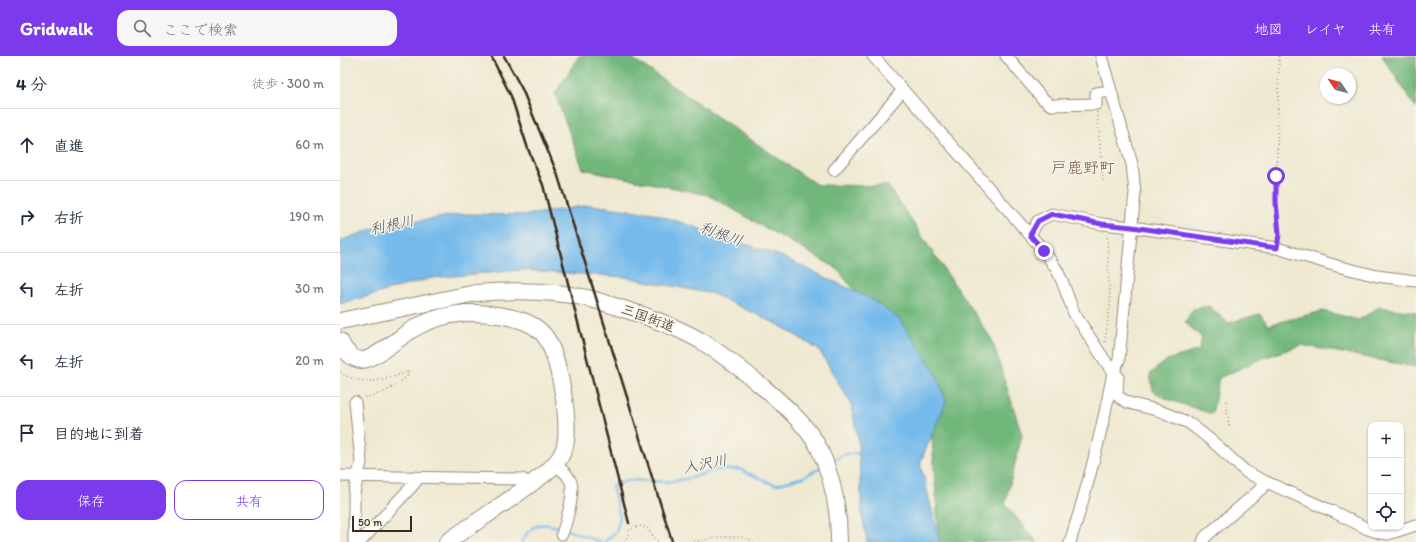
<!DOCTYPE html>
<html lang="ja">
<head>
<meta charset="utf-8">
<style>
	:root { --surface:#fff; --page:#f6f6f7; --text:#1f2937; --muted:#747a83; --line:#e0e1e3; --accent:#7c3aed }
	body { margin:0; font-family:Itim,"Klee One",sans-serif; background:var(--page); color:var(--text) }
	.controls { position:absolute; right:12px; bottom:12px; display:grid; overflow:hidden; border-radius:8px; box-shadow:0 1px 3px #0004 }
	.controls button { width:36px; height:36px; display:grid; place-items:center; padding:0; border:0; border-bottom:1px solid var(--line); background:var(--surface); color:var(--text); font:20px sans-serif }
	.compass { position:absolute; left:980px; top:12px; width:36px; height:36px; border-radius:50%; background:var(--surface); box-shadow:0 1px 3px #0004; rotate:305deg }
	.scale { position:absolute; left:12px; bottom:10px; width:60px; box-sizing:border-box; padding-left:4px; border:2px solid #3b2a1e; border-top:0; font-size:11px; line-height:14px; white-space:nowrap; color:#3b2a1e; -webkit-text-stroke:3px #f7f3e8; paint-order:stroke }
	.stop { position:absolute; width:12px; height:12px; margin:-9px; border:3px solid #7c3aed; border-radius:50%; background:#fff }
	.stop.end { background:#7c3aed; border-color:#fff; box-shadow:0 1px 4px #0008 }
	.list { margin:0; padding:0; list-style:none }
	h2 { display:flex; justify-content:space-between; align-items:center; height:52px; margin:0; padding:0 16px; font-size:17px }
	h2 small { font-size:13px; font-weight:400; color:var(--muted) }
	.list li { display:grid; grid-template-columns:26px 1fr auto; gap:12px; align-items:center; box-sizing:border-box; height:72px; padding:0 16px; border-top:1px solid var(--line) }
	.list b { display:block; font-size:15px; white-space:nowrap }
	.list em { font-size:13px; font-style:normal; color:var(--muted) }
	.actions { display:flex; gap:8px; padding:12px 16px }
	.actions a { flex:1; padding:9px 0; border:1px solid var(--accent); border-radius:12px; text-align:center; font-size:14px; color:var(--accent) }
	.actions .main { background:var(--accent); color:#fff }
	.icon { flex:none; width:22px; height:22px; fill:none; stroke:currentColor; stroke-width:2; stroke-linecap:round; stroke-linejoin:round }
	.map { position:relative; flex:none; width:1076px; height:486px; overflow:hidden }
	header { display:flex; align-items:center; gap:24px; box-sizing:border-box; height:56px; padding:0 20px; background:var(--accent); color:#fff }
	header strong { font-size:19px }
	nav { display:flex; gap:22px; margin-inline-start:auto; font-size:14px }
	.search { width:280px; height:36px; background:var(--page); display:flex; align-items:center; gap:10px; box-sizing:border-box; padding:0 14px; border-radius:12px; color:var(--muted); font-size:15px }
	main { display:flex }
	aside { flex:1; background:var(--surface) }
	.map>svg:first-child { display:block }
	.forest { fill:#71b77c; stroke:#56704d }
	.water { fill:#74baeb; stroke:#587284 }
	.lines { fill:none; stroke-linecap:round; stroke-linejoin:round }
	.stream { stroke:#74baeb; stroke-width:2.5 }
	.minor-casing { stroke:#958a78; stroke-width:13 }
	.highway-casing { stroke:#958a78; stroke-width:18 }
	.path { stroke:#958a78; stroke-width:1.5; stroke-dasharray:1 3; stroke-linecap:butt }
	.minor { stroke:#fff; stroke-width:11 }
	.highway { stroke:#fff; stroke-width:16 }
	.rail { stroke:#3b2a1e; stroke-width:2.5 }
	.route { stroke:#7c3aed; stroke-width:5 }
	.labels { text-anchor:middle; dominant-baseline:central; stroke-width:3; stroke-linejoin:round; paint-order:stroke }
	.street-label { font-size:14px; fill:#3b2a1e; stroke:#f7f3e8 }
	.water-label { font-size:15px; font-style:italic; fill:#4c555c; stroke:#f7f3e8 }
	.quarter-label { font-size:16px; fill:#7c5747; stroke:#f7f3e8 }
</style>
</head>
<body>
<header>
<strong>Gridwalk</strong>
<div class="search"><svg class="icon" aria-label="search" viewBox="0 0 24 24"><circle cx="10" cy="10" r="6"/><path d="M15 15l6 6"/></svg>ここで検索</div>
<nav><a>地図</a><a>レイヤ</a><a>共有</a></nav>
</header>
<main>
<aside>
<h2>4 分<small>徒歩 · 300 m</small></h2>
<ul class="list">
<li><svg class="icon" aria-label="ahead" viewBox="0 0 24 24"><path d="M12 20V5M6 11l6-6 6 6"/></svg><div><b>直進</b></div><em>60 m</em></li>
<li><svg class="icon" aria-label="right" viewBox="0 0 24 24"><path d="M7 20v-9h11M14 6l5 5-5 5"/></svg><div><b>右折</b></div><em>190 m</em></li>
<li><svg class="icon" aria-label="left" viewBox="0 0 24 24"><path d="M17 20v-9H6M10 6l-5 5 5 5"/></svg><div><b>左折</b></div><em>30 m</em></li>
<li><svg class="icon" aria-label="left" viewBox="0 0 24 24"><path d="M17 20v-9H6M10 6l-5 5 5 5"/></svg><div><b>左折</b></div><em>20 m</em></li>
<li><svg class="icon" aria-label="arrive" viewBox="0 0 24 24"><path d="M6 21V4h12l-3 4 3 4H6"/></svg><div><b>目的地に到着</b></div></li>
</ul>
<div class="actions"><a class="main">保存</a><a>共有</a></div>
</aside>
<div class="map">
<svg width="1076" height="486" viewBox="0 0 1076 486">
	<rect width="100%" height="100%" fill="#f7f3e8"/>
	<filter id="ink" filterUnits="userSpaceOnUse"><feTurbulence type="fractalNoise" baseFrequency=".025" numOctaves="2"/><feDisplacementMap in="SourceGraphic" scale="8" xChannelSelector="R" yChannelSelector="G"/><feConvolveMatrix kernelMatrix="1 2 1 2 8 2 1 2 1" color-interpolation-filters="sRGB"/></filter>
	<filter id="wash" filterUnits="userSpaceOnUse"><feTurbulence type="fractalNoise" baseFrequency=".012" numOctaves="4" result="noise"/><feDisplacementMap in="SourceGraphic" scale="16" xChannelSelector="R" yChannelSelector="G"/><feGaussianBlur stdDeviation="0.9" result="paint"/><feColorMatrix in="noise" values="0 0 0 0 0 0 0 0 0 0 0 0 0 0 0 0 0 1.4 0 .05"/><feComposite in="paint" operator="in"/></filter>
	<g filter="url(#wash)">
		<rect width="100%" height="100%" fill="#efe9d2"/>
		<!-- forest -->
		<path class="forest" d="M239 0H289L477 129 548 130 652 284 682 379 665 448 697 486H599L588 322 496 212 368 139 243 113 215 38Z
			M1042 0H1076V52Z
			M869 250 888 267 920 258 928 269 983 255 1019 264 1039 251 1076 256V311L961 289 921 303 879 322 872 358 827 343 813 335 810 318 827 304 859 294 862 282 845 266 853 253Z"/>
		<!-- water -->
		<path class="water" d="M250 149 313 157 441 200 533 244 560 264 596 317 606 346 580 407 600 486H527L522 459 518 383 511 348 479 294 439 269 373 238 285 221 182 214 91 222 0 248V185L37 171 123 158 187 159Z"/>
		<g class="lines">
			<!-- stream -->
			<path class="stream" d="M490 406 505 398 521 397
				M227 474 261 486
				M182 486C190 468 202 465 220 472
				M264 486 276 476 280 461 272 430 288 424 329 426 351 422 375 414 399 413 435 429 464 421 481 411"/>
		</g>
	</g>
	<g filter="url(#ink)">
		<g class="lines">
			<!-- minor casing -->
			<g class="minor-casing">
				<path id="minor" d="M533 0 704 195 717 214 722 225 734 257 773 317C762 375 748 431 730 486
					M666 0 702 42 711 49 756 48V37L771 35
					M761 0 792 108 795 136 779 304 773 317 778 320 777 338 780 342 789 347 820 355 849 367 872 385 906 416 924 425 994 456 1028 473 1040 477 1048 478 1076 469
					M494 114 563 34
					M690 179 698 165 712 158 762 168 792 171 937 192 997 210 1037 220 1076 225
					M215 409C221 413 227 417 230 424 236 435 226 467 222 478
					M0 420 182 423 191 428
					M14 486V437L21 406 15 346
					M20 486 74 428 78 422
					M863 486 865 481 922 432 926 426"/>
			</g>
			<!-- highway casing -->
			<g class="highway-casing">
				<path id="highway" d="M0 265 136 237C172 234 212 234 247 242 267 247 286 254 305 260 326 268 347 276 366 288 386 301 405 316 424 332 444 349 466 368 479 392 493 422 499 453 499 486
					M0 285C4 294 11 303 22 304 34 304 61 280 73 273 101 257 133 254 164 260 179 263 194 267 204 279 219 297 232 371 224 393 219 407 208 416 196 424 168 446 137 465 107 486"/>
			</g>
			<!-- path -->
			<path class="path" d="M939 0 936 146 939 182
				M757 56 763 126
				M765 286 770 249 767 178
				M0 316C20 331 47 325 68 315V319C55 332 41 339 22 342
				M886 345 889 370
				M285 486 290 473 302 470 307 472 318 486
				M354 486C367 483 403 476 413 486"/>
			<!-- minor -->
			<use href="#minor" class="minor"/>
			<!-- highway -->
			<use href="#highway" class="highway"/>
			<!-- rail -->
			<path class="rail" d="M151 0 171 40 188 93 203 129 289 467
				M164 0 182 33 217 117 332 485"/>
		</g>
	</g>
	<g class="lines" filter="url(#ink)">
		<!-- route -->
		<path class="route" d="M704 195 690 179 698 165 712 158 762 168 792 171 937 192 939 178 936 146V120"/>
	</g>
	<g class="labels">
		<!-- street labels -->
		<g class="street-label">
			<text transform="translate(308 262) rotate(20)">三国街道</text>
		</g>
		<!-- water labels -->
		<g class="water-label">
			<text transform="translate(52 169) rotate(-12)">利根川</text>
			<text transform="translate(381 178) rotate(20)">利根川</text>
			<text transform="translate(365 408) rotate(-11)">入沢川</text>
		</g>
		<!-- quarter labels -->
		<g class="quarter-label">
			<text x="743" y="111">戸鹿野町</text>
		</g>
	</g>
</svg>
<div class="controls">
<button>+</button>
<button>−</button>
<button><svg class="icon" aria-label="locate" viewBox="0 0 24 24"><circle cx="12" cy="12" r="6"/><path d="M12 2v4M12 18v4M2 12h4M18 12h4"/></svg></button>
</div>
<svg class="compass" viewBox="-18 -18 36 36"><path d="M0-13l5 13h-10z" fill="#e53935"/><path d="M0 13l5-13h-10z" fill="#747a83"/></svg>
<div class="scale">50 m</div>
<div class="stop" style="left:936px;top:120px"></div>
<div class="stop end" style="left:704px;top:195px"></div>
</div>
</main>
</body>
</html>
